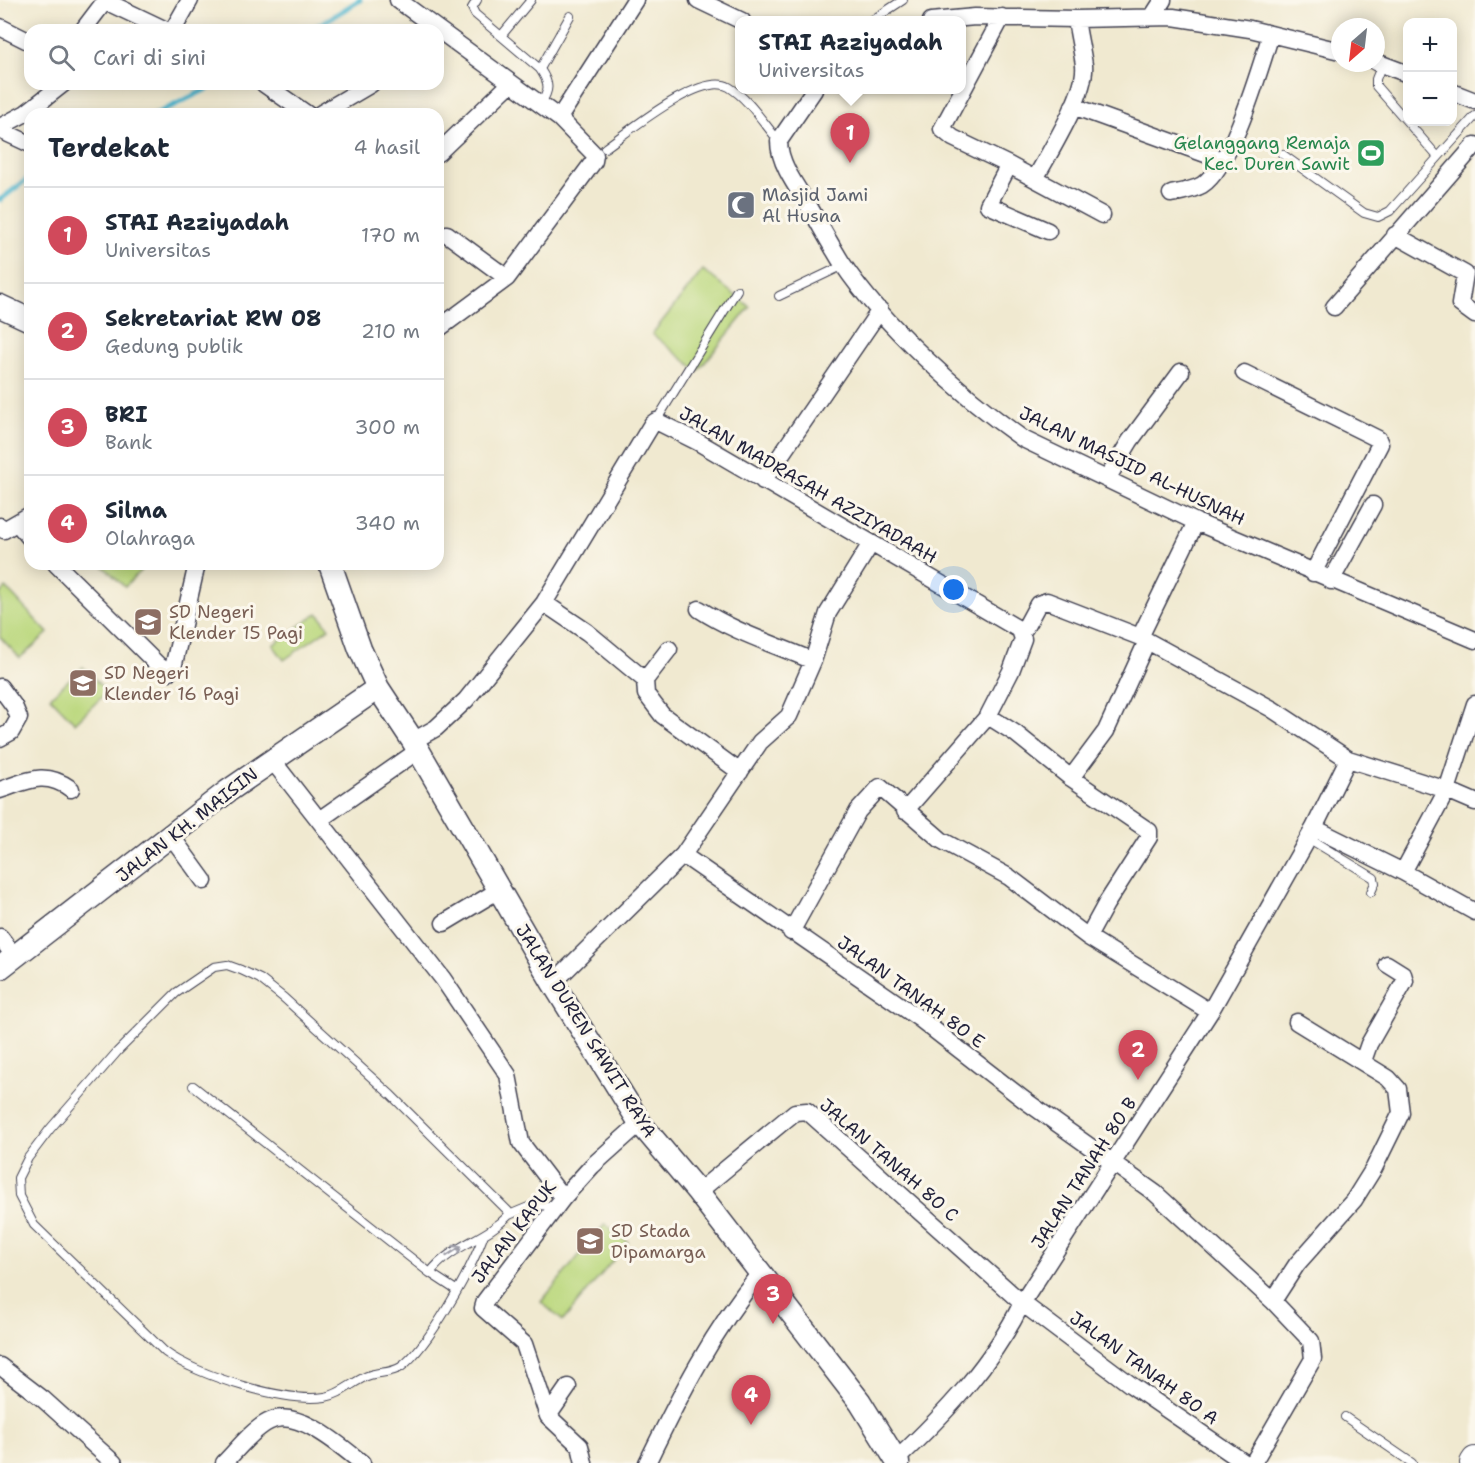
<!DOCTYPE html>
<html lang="id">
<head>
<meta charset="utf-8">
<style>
	:root { --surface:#fff; --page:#f2f2f3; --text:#1f2937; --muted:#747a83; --line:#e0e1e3; --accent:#d1495b }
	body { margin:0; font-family:"Shantell Sans",sans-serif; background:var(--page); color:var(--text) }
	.controls { position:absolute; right:18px; top:18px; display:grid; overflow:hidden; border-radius:12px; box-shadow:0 3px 15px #0003 }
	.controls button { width:54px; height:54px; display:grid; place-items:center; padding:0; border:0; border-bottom:2px solid var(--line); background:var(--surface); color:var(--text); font:30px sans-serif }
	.compass { position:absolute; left:1331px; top:18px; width:54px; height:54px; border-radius:50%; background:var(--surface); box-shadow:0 3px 15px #0003; rotate:208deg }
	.you { position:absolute; left:954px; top:590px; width:21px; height:21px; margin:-15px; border:4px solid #fff; border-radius:50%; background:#1a73e8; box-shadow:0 0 0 9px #1a73e833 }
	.badge { display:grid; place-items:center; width:39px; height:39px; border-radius:50%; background:var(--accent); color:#fff; font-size:20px; font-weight:700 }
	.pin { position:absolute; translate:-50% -50px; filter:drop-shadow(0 2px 3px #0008) }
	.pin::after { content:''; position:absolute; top:32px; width:21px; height:18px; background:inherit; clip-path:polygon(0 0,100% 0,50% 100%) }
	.popup { position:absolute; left:735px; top:16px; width:231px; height:78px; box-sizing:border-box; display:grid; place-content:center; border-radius:12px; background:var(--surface); filter:drop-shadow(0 2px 4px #0005); font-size:20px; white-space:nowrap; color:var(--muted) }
	.popup b { font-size:22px; color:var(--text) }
	.popup::after { content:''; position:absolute; left:50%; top:100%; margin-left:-12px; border:12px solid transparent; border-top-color:var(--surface) }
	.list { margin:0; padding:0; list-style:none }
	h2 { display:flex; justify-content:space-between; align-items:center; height:78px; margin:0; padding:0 24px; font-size:26px }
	h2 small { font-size:20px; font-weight:400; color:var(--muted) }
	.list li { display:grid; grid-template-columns:39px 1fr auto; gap:18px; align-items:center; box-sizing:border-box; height:96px; padding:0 24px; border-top:2px solid var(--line) }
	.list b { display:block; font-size:22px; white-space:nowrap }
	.list p { margin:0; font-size:20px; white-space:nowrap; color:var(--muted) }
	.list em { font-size:20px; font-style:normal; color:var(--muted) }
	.icon { flex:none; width:33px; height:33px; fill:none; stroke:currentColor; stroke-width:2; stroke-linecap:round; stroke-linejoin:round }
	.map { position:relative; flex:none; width:1475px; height:1463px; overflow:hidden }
	.search { position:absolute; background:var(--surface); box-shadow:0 3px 15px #0003; left:24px; top:24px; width:420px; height:66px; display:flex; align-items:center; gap:15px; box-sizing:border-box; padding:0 21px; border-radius:18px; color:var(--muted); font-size:22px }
	.panel { position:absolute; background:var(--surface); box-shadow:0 3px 15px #0003; left:24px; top:108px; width:420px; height:462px; border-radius:18px }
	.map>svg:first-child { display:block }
	.green { fill:#bbd87e; stroke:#6e7d5c; stroke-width:1.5 }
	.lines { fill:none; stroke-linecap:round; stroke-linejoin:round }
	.stream { stroke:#51b7cf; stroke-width:5 }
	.lane-casing { stroke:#414051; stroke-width:10 }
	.street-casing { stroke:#414051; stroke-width:19 }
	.secondary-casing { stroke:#414051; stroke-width:25 }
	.primary-casing { stroke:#414051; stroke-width:28 }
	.lane { stroke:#fff; stroke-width:8 }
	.street { stroke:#fff; stroke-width:16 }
	.secondary { stroke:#fff; stroke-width:22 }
	.primary { stroke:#fff; stroke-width:26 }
	.oneway { stroke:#9c9ca7 }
	.labels { text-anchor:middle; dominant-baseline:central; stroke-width:6; stroke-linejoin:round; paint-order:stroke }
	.leisure-label { font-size:18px; fill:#27864d; stroke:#fbf7ec; text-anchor:end }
	.worship-label { font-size:18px; fill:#5b616d; stroke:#fbf7ec; text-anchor:start }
	.street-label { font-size:18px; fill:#22223b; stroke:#fbf7ec }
	.education-label { font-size:18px; fill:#785e54; stroke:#fbf7ec; text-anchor:start }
</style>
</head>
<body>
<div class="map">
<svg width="1475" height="1463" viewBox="0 0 1475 1463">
	<rect width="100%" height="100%" fill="#fbf7ec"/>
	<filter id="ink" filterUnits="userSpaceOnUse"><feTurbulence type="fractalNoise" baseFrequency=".0167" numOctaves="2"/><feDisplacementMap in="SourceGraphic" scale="12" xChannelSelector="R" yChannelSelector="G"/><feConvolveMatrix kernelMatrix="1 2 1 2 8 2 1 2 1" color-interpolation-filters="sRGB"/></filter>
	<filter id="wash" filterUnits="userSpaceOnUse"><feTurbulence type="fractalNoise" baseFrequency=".008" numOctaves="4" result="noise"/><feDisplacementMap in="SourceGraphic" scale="24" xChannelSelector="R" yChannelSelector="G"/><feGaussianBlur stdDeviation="1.35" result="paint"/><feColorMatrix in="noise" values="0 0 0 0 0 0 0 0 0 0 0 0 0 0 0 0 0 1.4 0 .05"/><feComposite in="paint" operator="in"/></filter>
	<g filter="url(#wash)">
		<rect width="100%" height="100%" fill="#f0e9d0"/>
		<!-- green -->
		<path class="green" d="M703 270 750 307 698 371 652 334Z
			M101 564H147L125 587Z
			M6 588 48 633 20 658 0 637V594Z
			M318 613 329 628 284 660 273 645Z
			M83 667 107 692 75 723 50 697Z
			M605 1224 628 1242 563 1321 541 1302Z"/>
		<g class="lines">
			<!-- stream -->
			<path class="stream" d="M311 30 360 0
				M156 114 217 84
				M0 200 30 177"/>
		</g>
	</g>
	<g filter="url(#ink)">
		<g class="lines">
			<!-- lane casing -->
			<g class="lane-casing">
				<path id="lane" d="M477 0 472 8 475 14 540 69
					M871 21 903 0
					M501 36 531 0
					M1382 64 1376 79V86L1438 157
					M540 105C550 90 550 84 540 69L570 16
					M605 148C628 132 701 71 729 87 749 99 764 124 779 141
					M1282 154 1364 213 1378 217 1390 211 1475 116
					M779 296 844 265
					M656 421 737 290
					M1308 838 1374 878 1375 883 1371 892
					M193 1086 430 1273 456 1290
					M509 1215 533 1205 557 1206
					M430 1273C451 1245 485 1240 509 1215L508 1211 391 1095 284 998 260 979 241 970 227 965 214 967 176 993 117 1052 50 1129 28 1158 18 1178 19 1196 34 1225 165 1352C197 1376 286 1403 325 1397 343 1394 354 1380 370 1375 380 1372 392 1373 401 1367 429 1346 471 1270 483 1237
					M1345 1417 1412 1463"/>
			</g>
			<!-- street casing -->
			<g class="street-casing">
				<path id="street" d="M398 0 559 118 595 155 594 161 507 278 438 329
					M698 0 742 21
					M1002 17 942 129 953 138 1009 165
					M1152 17 1163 0
					M931 21 975 17 1076 19 1173 17 1250 29 1340 51
					M0 27 30 42
					M83 30 105 1 166 30
					M173 30 190 0
					M1376 62 1408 74
					M264 84 307 114
					M814 90 779 141C779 163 796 186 807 203 819 223 830 244 842 263 884 326 961 395 1023 439L1196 522 1475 640
					M1452 92 1475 101
					M1073 106 1222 160
					M320 114 371 84
					M559 118 635 0
					M0 127 26 113 63 84
					M0 130 30 144
					M438 153 510 84
					M1035 179C1049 153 1087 93 1084 65 1082 50 1078 34 1076 19
					M1171 194C1181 192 1193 190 1202 185 1233 164 1259 71 1271 34
					M1048 231 988 205 1009 165 1102 215
					M447 234 507 278
					M1395 235 1465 274 1460 304 1475 315
					M1334 307 1475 145
					M1244 373 1368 434 1378 439 1380 444 1313 573
					M1107 479 1130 441 1181 372
					M763 481 880 310
					M17 523 30 538
					M0 526 4 530 30 515
					M56 564 159 666 168 672 173 668 197 564
					M1331 581 1373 505
					M544 603 587 632 645 680
					M699 609C734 632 774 644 813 661
					M1020 630 1025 628 1038 604 1047 601 1140 637 1272 709 1348 759 1447 790 1475 802
					M1140 637 1196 522
					M669 649 645 680 646 694 662 715 740 772
					M0 687 14 706 19 718 11 732 0 738
					M988 716 1015 733 1071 778 1149 831V837L1106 904 1088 937
					M413 741 436 728 466 700 544 603 652 424 656 421 698 442 1020 630
					M272 760 443 979 508 1075 521 1143 563 1198
					M1071 778 1106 731 1147 641
					M0 790C27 781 45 770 71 789
					M905 811 988 716 1011 671 1023 639 1020 630
					M319 820 419 750
					M1314 828 1403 872 1475 912
					M172 837 204 881
					M683 855 920 1019 1023 1099 1155 1193 1273 1301 1311 1341 1313 1359 1253 1463
					M1403 872 1447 790 1475 704
					M444 923 499 890
					M791 932 858 811 880 787 941 840 1009 877 1088 937 1210 1012
					M0 937 15 957
					M553 983 683 855 760 742 789 716 813 661 828 613 870 545
					M1363 1061 1369 1044 1405 981 1403 974 1387 964
					M698 1192 795 1112 807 1111 1022 1303 1131 1385 1245 1463
					M1273 1301 1297 1264 1354 1200 1374 1168 1401 1113 1398 1089 1388 1078 1297 1022
					M0 1366 43 1399 114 1463
					M548 1416 568 1387
					M896 1460C945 1414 993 1363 1022 1303L1210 1012 1314 828 1348 759
					M224 1463C237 1450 252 1430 268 1422 296 1406 342 1447 362 1463
					M584 1463 580 1446 548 1416 524 1344 483 1308 485 1301 563 1198 592 1166 640 1123
					M647 1463C679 1397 713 1330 760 1273"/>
			</g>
			<!-- secondary casing -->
			<g class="secondary-casing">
				<path id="secondary" d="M0 306 30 320
					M330 564 360 649 378 688 413 741 553 983 640 1123 698 1192 860 1402 898 1463
					M0 968 228 791 378 688"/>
			</g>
			<!-- primary casing -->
			<g class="primary-casing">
				<path id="primary" d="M1473 1463 1475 1460"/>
			</g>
			<!-- lane -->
			<use href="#lane" class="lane"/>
			<!-- street -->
			<use href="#street" class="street"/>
			<!-- secondary -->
			<use href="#secondary" class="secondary"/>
			<!-- primary -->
			<use href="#primary" class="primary"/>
		</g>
		<!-- one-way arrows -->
		<defs><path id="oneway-shaft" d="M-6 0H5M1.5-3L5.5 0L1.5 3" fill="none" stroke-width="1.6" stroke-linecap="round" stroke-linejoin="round" transform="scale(1.5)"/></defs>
		<use class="oneway" href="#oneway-shaft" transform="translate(454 1251) rotate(-33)"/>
	</g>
	<!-- icons -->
	<defs>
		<g id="stadium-square" transform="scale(1.5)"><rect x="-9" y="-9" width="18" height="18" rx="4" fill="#2e9e5b" stroke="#fbf7ec"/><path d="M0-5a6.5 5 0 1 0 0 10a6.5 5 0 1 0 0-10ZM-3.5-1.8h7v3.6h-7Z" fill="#fff"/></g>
		<g id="mosque-square" transform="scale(1.5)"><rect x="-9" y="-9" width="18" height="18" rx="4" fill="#6b7280" stroke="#fbf7ec"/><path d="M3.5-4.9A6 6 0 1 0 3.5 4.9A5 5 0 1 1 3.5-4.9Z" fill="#fff"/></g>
		<g id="school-square" transform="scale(1.5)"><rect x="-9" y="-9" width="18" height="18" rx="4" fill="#8d6e63" stroke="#fbf7ec"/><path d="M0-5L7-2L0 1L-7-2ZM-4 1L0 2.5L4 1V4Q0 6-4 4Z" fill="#fff"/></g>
	</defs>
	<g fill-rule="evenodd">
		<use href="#stadium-square" x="1371" y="153"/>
		<use href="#mosque-square" x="741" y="205"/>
		<use href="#school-square" x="148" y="622"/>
		<use href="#school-square" x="83" y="683"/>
		<use href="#school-square" x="590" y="1241"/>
	</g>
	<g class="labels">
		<!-- leisure labels -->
		<g class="leisure-label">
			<text x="1350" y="143">Gelanggang Remaja<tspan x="1350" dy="21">Kec. Duren Sawit</tspan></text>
		</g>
		<!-- worship labels -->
		<g class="worship-label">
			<text x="762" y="195">Masjid Jami<tspan x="762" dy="21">Al Husna</tspan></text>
		</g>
		<!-- street labels -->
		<g class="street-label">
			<text transform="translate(1132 466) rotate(26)">JALAN MASJID AL-HUSNAH</text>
			<text transform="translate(808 485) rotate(30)">JALAN MADRASAH AZZIYADAAH</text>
			<text transform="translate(187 825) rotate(-38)">JALAN KH. MAISIN</text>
			<text transform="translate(911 992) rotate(36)">JALAN TANAH 80 E</text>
			<text transform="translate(586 1031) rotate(58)">JALAN DUREN SAWIT RAYA</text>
			<text transform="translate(889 1160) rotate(41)">JALAN TANAH 80 C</text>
			<text transform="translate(1084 1173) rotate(-57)">JALAN TANAH 80 B</text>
			<text transform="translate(514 1232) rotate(-52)">JALAN KAPUK</text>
			<text transform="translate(1144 1368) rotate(36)">JALAN TANAH 80 A</text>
		</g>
		<!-- education labels -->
		<g class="education-label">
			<text x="169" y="612">SD Negeri<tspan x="169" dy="21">Klender 15 Pagi</tspan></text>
			<text x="104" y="673">SD Negeri<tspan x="104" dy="21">Klender 16 Pagi</tspan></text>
			<text x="611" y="1231">SD Stada<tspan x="611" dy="21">Dipamarga</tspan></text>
		</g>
	</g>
</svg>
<div class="controls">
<button>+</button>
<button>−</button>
</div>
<svg class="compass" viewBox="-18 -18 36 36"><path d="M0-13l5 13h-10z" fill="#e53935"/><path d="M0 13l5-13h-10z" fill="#747a83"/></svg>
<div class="you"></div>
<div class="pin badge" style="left:850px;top:163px">1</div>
<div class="popup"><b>STAI Azziyadah</b>Universitas</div>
<div class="pin badge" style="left:1138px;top:1080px">2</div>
<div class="pin badge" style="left:773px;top:1324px">3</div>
<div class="pin badge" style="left:751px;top:1425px">4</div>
<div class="search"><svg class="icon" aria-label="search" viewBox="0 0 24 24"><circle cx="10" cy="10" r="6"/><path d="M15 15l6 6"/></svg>Cari di sini</div>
<section class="panel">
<h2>Terdekat<small>4 hasil</small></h2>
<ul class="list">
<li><span class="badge">1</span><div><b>STAI Azziyadah</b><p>Universitas</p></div><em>170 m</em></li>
<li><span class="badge">2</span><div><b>Sekretariat RW 08</b><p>Gedung publik</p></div><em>210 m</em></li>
<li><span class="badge">3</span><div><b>BRI</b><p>Bank</p></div><em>300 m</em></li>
<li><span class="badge">4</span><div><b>Silma</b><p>Olahraga</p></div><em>340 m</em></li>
</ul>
</section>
</div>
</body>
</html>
